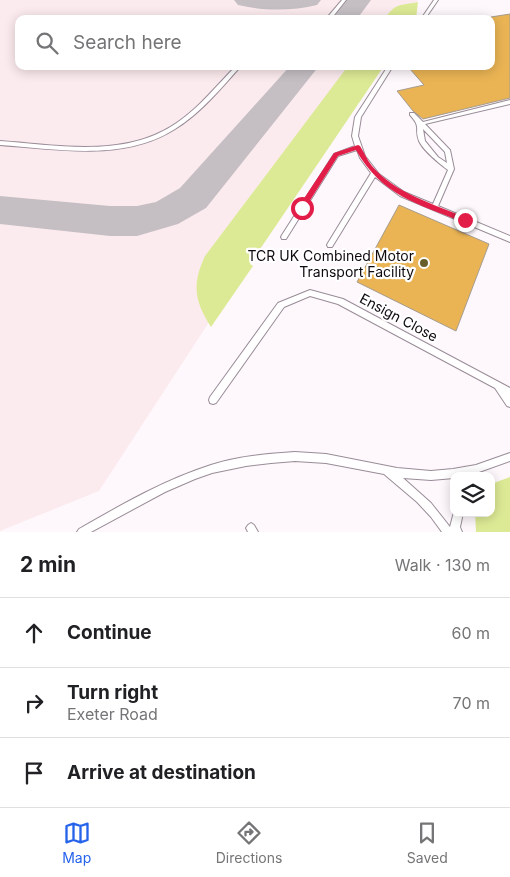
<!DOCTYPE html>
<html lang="en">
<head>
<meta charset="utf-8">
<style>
	:root { --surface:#fff; --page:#f6f6f6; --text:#202124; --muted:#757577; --line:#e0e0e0; --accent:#2563eb }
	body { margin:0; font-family:Inter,sans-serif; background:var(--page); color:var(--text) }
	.controls { position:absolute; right:15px; bottom:15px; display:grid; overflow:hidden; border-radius:10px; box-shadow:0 2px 12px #0003 }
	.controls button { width:45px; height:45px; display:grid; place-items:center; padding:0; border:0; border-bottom:1px solid var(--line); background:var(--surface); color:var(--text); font:25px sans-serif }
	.stop { position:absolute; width:15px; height:15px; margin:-11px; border:4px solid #e11d48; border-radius:50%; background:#fff }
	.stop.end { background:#e11d48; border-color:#fff; box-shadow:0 1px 5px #0008 }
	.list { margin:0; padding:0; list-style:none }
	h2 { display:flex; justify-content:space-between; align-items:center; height:65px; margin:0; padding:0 20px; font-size:21px }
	h2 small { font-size:16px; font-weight:400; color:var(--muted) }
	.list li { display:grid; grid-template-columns:32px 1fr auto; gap:15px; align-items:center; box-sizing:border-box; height:70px; padding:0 20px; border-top:1px solid var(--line) }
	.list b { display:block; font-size:19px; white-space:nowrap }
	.list p { margin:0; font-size:16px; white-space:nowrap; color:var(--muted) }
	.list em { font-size:16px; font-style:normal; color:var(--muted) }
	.icon { flex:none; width:28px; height:28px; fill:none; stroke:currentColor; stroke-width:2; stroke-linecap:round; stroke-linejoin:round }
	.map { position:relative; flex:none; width:510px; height:532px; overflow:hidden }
	.search { position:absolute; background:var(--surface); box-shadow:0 2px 12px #0003; left:15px; right:15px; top:15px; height:55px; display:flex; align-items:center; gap:12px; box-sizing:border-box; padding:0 18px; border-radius:10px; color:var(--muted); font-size:19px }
	.sheet { height:275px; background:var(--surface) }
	nav { display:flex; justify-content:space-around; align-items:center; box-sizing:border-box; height:70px; border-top:1px solid var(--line); background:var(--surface); font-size:14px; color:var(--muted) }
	nav a { display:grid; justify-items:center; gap:2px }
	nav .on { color:var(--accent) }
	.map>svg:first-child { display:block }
	.industrial { fill:#fcebee }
	.green { fill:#ddea95 }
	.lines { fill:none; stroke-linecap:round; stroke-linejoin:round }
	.taxiway { fill:#c5bfc4; fill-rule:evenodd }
	.building { fill:#eab454; stroke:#a59c8e }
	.lane-casing { stroke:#998c97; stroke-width:2 }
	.lane { fill:#fff; fill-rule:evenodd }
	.route { fill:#e11d48 }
	.poi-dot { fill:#675e2b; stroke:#fff; stroke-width:2 }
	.labels { text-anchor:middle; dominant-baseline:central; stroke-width:4.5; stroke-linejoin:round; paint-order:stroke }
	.poi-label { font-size:14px; fill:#0f0a0e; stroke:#fff; text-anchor:end }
	.street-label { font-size:14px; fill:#0f0a0e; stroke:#fff }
</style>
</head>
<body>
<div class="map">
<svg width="510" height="532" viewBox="0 0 510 532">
	<rect width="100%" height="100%" fill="#fef8fd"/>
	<!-- industrial -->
	<path class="industrial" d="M0 0H418L407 19H19V66H376L99 491 0 531Z"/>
	<!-- green -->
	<path class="green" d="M418 2 416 19H384C397 2 399 6 418 2Z
		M348 66H384L250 264 253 266 211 327C194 301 192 284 205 256Z
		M510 477V532H476L475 513H491V484Z"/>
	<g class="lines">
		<!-- taxiway -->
		<path class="taxiway" d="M234 0H321L317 5C293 11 262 11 238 5Z
			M346 0H371L357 19H332Z
			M290 66H319L206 208 178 224 137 236H110L0 224V196L110 206H137L156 202 180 188Z"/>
	</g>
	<!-- building -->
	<path class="building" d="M510 14V98L423 119 413 111 397 91 424 85 410 69 424 66H491V17Z
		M399 205 489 244 456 331 357 282Z"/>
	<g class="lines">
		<!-- lane casing -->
		<g class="lane-casing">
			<path id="lane" d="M342 0H346L331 19H326Z
				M434 0H438L425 19H421Z
				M236 66H241C221 88 201 113 175 129 123 162 58 149 0 145V141C59 145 126 159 178 122 200 107 217 85 236 66Z
				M388 66H393L361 117 358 136 365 156 379 174 404 192 433 204 448 170C440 164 423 150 419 141 414 128 422 128 410 115V113H414L423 122 510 100V104L425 124 450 150 454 169 438 206 510 236V242L400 196 375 177 332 247H328L327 245 328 243 371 173 360 158 357 150 338 156 286 239H282L281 237 282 235 334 154 355 146 352 136 355 117ZM423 129 445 152 447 163 438 157 425 141Z
				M310 290 343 299 510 388V407L507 406 495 388 338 304 310 296 284 307 216 403 213 404 210 403 209 400 210 397 278 303Z
				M295 452 326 454 397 468 431 471 453 469 476 465 510 453V461L479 472 477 476H454V478L431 480 403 478 431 503 450 527 454 512V513H463L460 527 462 532H442L431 517 417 502 384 474 326 463 295 461 271 463 246 466 212 473 195 479 165 492 91 532H77L79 529C121 505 164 480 211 465 238 456 267 454 295 452Z
				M251 523 254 525 258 532H248L246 528 248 525Z"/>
		</g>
		<!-- lane -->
		<use href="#lane" class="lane"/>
	</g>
	<!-- route -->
	<path class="route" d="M358 145 360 146C364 152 367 160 372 166 396 194 434 204 467 218V222H462C417 203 382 196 356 150L338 156 304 210H299V206L334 153Z"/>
	<!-- markers -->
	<circle class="poi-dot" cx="424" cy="263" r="5"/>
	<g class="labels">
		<!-- poi labels -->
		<g class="poi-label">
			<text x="414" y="255">TCR UK Combined Motor<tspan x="414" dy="16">Transport Facility</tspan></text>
		</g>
		<!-- street labels -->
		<g class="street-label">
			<text transform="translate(399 317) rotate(28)">Ensign Close</text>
		</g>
	</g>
</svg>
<div class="controls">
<button><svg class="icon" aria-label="layers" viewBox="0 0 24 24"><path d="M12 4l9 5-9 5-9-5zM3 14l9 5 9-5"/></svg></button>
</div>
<div class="stop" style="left:302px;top:208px"></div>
<div class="stop end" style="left:465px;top:220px"></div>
<div class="search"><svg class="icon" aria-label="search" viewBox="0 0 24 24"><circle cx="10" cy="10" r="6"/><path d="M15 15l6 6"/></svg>Search here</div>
</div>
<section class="sheet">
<h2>2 min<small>Walk · 130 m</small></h2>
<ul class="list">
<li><svg class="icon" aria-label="ahead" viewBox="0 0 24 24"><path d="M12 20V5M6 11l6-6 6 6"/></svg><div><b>Continue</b></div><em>60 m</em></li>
<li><svg class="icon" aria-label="right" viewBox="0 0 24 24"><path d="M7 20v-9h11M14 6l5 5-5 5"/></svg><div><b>Turn right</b><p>Exeter Road</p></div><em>70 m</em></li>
<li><svg class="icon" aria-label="arrive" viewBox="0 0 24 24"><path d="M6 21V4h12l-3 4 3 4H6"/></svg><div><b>Arrive at destination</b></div></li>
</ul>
</section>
<nav>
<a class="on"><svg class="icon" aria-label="map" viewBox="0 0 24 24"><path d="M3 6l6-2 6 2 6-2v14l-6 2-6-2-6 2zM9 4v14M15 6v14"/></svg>Map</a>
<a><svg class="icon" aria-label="directions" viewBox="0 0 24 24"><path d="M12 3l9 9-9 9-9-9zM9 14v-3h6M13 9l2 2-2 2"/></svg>Directions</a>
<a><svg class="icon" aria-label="saved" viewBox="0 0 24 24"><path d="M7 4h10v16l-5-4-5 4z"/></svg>Saved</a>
</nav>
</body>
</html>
